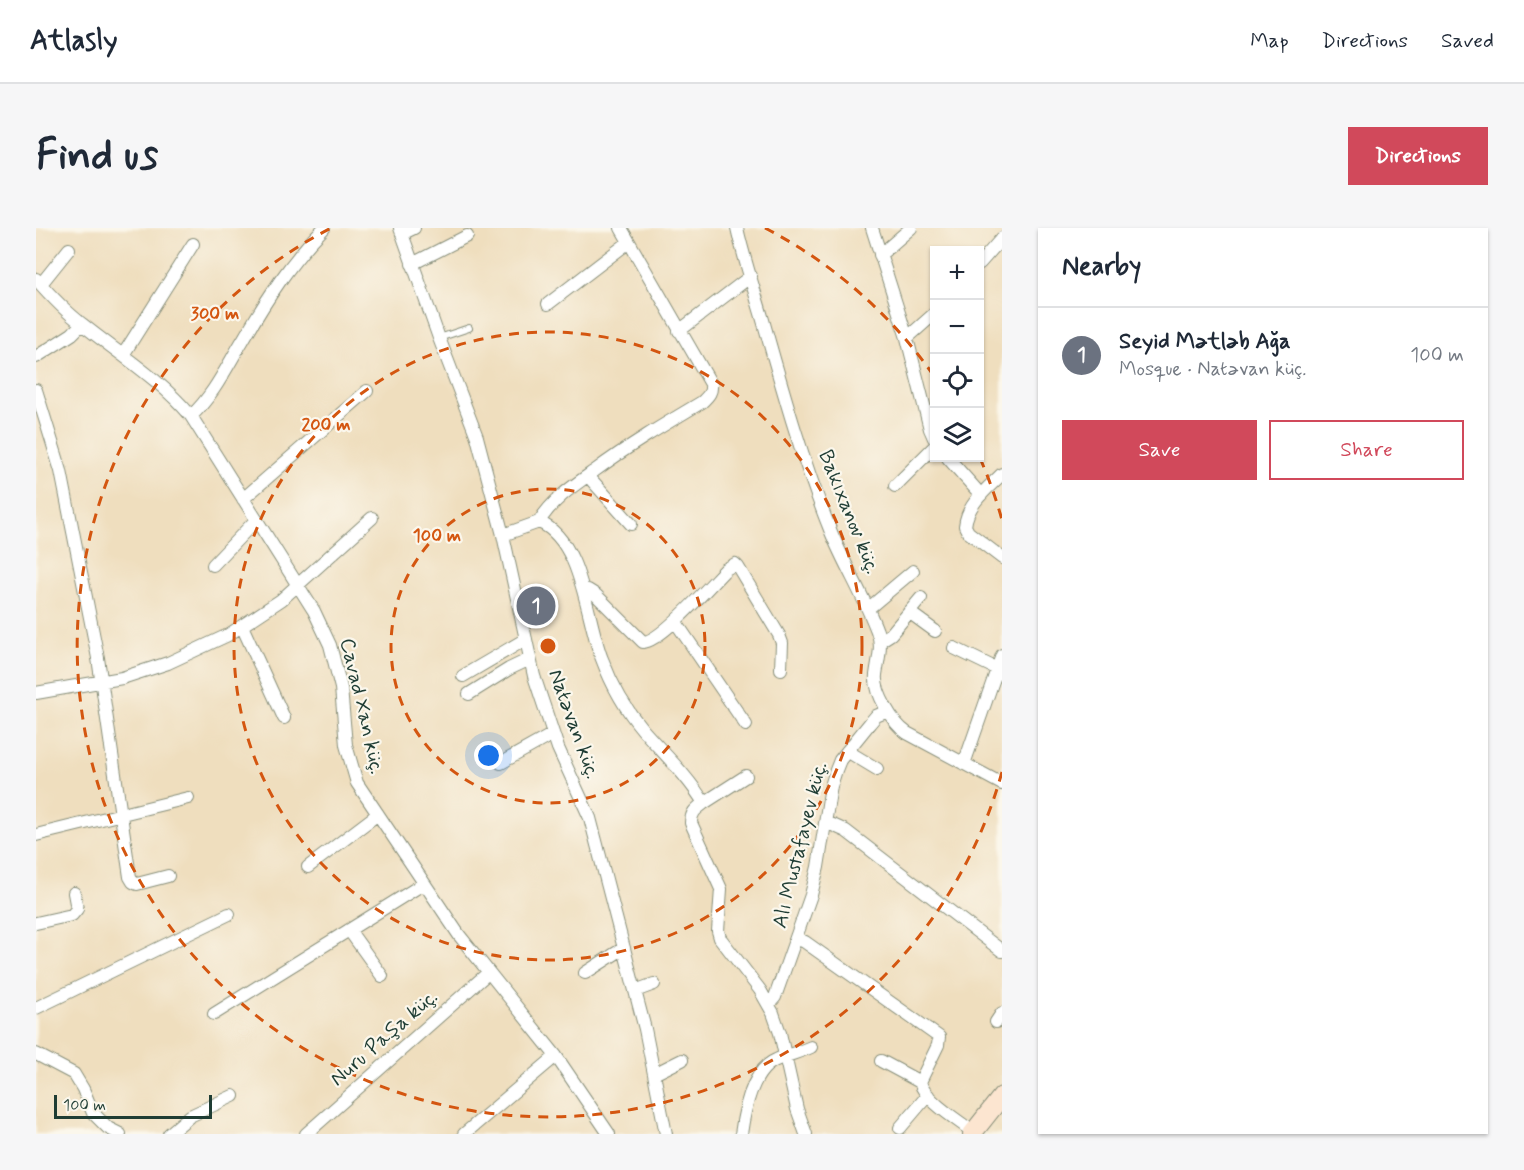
<!DOCTYPE html>
<html lang="en">
<head>
<meta charset="utf-8">
<style>
	:root { --surface:#fff; --page:#f6f6f7; --text:#1f2937; --muted:#747a83; --line:#e0e1e3; --accent:#d1495b }
	body { margin:0; font-family:Mynerve,sans-serif; background:var(--page); color:var(--text) }
	.controls { position:absolute; right:18px; top:18px; display:grid; overflow:hidden; border-radius:0px; box-shadow:0 2px 4px #0004 }
	.controls button { width:54px; height:54px; display:grid; place-items:center; padding:0; border:0; border-bottom:2px solid var(--line); background:var(--surface); color:var(--text); font:30px sans-serif }
	.scale { position:absolute; left:18px; bottom:15px; width:158px; box-sizing:border-box; padding-left:6px; border:3px solid #1f3d34; border-top:0; font-size:16px; line-height:21px; white-space:nowrap; color:#1f3d34; -webkit-text-stroke:4px #fbf7ec; paint-order:stroke }
	.you { position:absolute; left:453px; top:528px; width:21px; height:21px; margin:-15px; border:4px solid #fff; border-radius:50%; background:#1a73e8; box-shadow:0 0 0 9px #1a73e833 }
	.badge { display:grid; place-items:center; width:39px; height:39px; border-radius:50%; background:var(--accent); color:#fff; font-size:20px; font-weight:700 }
	.pin { position:absolute; translate:-50% -50%; border:3px solid #fff; box-shadow:0 2px 6px #0006 }
	.list { margin:0; padding:0; list-style:none }
	h2 { display:flex; justify-content:space-between; align-items:center; height:78px; margin:0; padding:0 24px; font-size:26px }
	h2 small { font-size:20px; font-weight:400; color:var(--muted) }
	.list li { display:grid; grid-template-columns:39px 1fr auto; gap:18px; align-items:center; box-sizing:border-box; height:96px; padding:0 24px; border-top:2px solid var(--line) }
	.list b { display:block; font-size:22px; white-space:nowrap }
	.list p { margin:0; font-size:20px; white-space:nowrap; color:var(--muted) }
	.list em { font-size:20px; font-style:normal; color:var(--muted) }
	.actions { display:flex; gap:12px; padding:18px 24px }
	.actions a { flex:1; padding:14px 0; border:2px solid var(--accent); border-radius:0px; text-align:center; font-size:21px; color:var(--accent) }
	.actions .main { background:var(--accent); color:#fff }
	.icon { flex:none; width:33px; height:33px; fill:none; stroke:currentColor; stroke-width:2; stroke-linecap:round; stroke-linejoin:round }
	.map { position:relative; flex:none; width:966px; height:906px; overflow:hidden; border-radius:0px }
	header { display:flex; align-items:center; gap:36px; box-sizing:border-box; height:84px; padding:0 30px; background:var(--surface); border-bottom:2px solid var(--line) }
	header strong { font-size:28px }
	nav { display:flex; gap:33px; margin-inline-start:auto; font-size:21px }
	.intro { display:flex; align-items:center; justify-content:space-between; box-sizing:border-box; height:144px; padding:0 36px }
	h1 { margin:0; font-size:42px }
	.button { padding:15px 27px; border-radius:0px; background:var(--accent); color:#fff; font-size:21px; font-weight:700 }
	main { display:flex; gap:36px; padding:0 36px }
	aside { flex:1; background:var(--surface); border-radius:0px; box-shadow:0 2px 4px #0004 }
	.map>svg:first-child { display:block }
	.lines { fill:none; stroke-linecap:round; stroke-linejoin:round }
	.lane-casing { stroke:#878e79; stroke-width:8 }
	.street-casing { stroke:#878e79; stroke-width:14 }
	.secondary-casing { stroke:#878e79; stroke-width:20 }
	.lane { stroke:#fff; stroke-width:6 }
	.street { stroke:#fff; stroke-width:12 }
	.secondary { stroke:#fce5d0; stroke-width:18 }
	.ring { fill:none; stroke:#d45610; stroke-width:3; stroke-dasharray:10 8 }
	.labels { text-anchor:middle; dominant-baseline:central; stroke-width:4.5; stroke-linejoin:round; paint-order:stroke }
	.street-label { font-size:21px; fill:#1f3d34; stroke:#fbf7ec }
	.centre { fill:#d45610; stroke:#fbf7ec; stroke-width:3 }
	.ring-label { font-size:18px; text-anchor:middle; font-weight:bold; fill:#d45610; stroke:#fbf7ec; stroke-width:4.5; stroke-linejoin:round; paint-order:stroke }
</style>
</head>
<body>
<header>
<strong>Atlasly</strong>
<nav><a>Map</a><a>Directions</a><a>Saved</a></nav>
</header>
<div class="intro"><h1>Find us</h1><a class="button">Directions</a></div>
<main>
<div class="map">
<svg width="966" height="906" viewBox="0 0 966 906">
	<rect width="100%" height="100%" fill="#fbf7ec"/>
	<filter id="ink" filterUnits="userSpaceOnUse"><feTurbulence type="fractalNoise" baseFrequency=".0167" numOctaves="2"/><feDisplacementMap in="SourceGraphic" scale="12" xChannelSelector="R" yChannelSelector="G"/><feConvolveMatrix kernelMatrix="1 2 1 2 8 2 1 2 1" color-interpolation-filters="sRGB"/></filter>
	<filter id="wash" filterUnits="userSpaceOnUse"><feTurbulence type="fractalNoise" baseFrequency=".008" numOctaves="4" result="noise"/><feDisplacementMap in="SourceGraphic" scale="24" xChannelSelector="R" yChannelSelector="G"/><feGaussianBlur stdDeviation="1.35" result="paint"/><feColorMatrix in="noise" values="0 0 0 0 0 0 0 0 0 0 0 0 0 0 0 0 0 1.4 0 .05"/><feComposite in="paint" operator="in"/></filter>
	<g filter="url(#wash)">
		<rect width="100%" height="100%" fill="#efdebe"/>
	</g>
	<g filter="url(#ink)">
		<g class="lines">
			<!-- lane casing -->
			<g class="lane-casing">
				<path id="lane" d="M403 110 433 100"/>
			</g>
			<!-- street casing -->
			<g class="street-casing">
				<path id="street" d="M364 0 403 110 441 209 467 307 498 448 522 520 554 590 609 801 630 906
					M701 0C708 31 718 61 727 92 747 163 767 235 795 304 809 338 828 368 841 403 847 418 842 431 840 447 838 464 857 496 871 505L966 556
					M836 0 871 110 894 201 898 210
					M366 6 378 0
					M844 27 875 0
					M944 35 966 10
					M376 36 431 8
					M0 51C14 67 29 83 46 96 83 126 124 151 155 188L278 383 294 417 305 460 310 517 321 555 423 707 520 828 573 906
					M5 56 33 21
					M512 76 593 14
					M643 103 715 48
					M871 110 898 86
					M87 127 157 16
					M0 129 36 106 46 96
					M0 162 25 243 62 430 94 649 97 654 101 656 132 648
					M155 188C178 167 191 138 207 112 230 72 255 33 288 0
					M912 230 945 267
					M966 246C951 261 931 276 929 298L932 304 966 330
					M552 248 595 296
					M859 258 898 219
					M207 271 331 163
					M503 294C516 272 537 258 557 244 592 218 629 196 666 174 672 168 676 165 675 156L585 0
					M467 307 503 294C547 313 550 391 566 431 575 455 590 482 607 502 628 526 651 547 668 575 660 581 655 584 655 595L685 661 682 703 684 710 724 762 737 785 744 805 761 881 770 906
					M177 337 220 292
					M548 362H552L560 367 607 414C625 414 675 356 690 341L699 336 702 339 743 407 746 415 745 441
					M833 380 877 343
					M873 384 899 403
					M639 393 710 497
					M206 398 248 490
					M844 413 855 406 885 370
					M918 420 961 441
					M427 448 490 411
					M0 465 86 450 132 435 192 407 245 372 336 290
					M433 466 473 441 494 431
					M811 523 841 541
					M465 535 517 506
					M928 536 966 427
					M668 575 710 548
					M790 594 810 603 966 723
					M0 607 152 570
					M272 639 342 586
					M0 695 36 687 41 681 38 665
					M313 702 346 748
					M760 710 769 714 903 809 902 817 884 854C889 873 922 892 937 904
					M549 745 588 720
					M599 763 618 756
					M733 776 739 769 775 667 782 639 795 558 800 542 804 532 834 495 840 488 852 483
					M0 780 193 686
					M178 786 387 656
					M960 794 966 785
					M0 826 38 846 47 861 57 885 72 900 84 906
					M845 833 884 854
					M618 846 646 832
					M864 900 892 867
					M133 906 154 888 197 868
					M270 906 452 745
					M428 906 520 828
					M705 906C708 884 716 842 740 832 751 827 764 824 775 819"/>
			</g>
			<!-- secondary casing -->
			<g class="secondary-casing">
				<path id="secondary" d="M936 906 966 868"/>
			</g>
			<!-- lane -->
			<use href="#lane" class="lane"/>
			<!-- street -->
			<use href="#street" class="street"/>
			<!-- secondary -->
			<use href="#secondary" class="secondary"/>
		</g>
	</g>
	<!-- distance rings -->
	<g class="ring">
		<circle cx="512" cy="418" r="157"/>
		<circle cx="512" cy="418" r="314"/>
		<path d="M966 544A471 471 0 1 1 295 0M729 0A471 471 0 0 1 898 148M944 230A471 471 0 0 1 966 292"/>
	</g>
	<g class="labels">
		<!-- street labels -->
		<g class="street-label">
			<text transform="translate(813 284) rotate(68)">Bakıxanov küç.</text>
			<text transform="translate(326 478) rotate(77)">Cavad Xan küç.</text>
			<text transform="translate(538 496) rotate(70)">Natəvan küç.</text>
			<text transform="translate(764 617) rotate(-76)">Alı Mustafayev küç.</text>
			<text transform="translate(348 810) rotate(-41)">Nuru Paşa küç.</text>
		</g>
	</g>
	<circle cx="512" cy="418" r="9" class="centre"/>
	<g class="ring-label">
		<text x="179" y="91">300 m</text>
		<text x="290" y="202">200 m</text>
		<text x="401" y="313">100 m</text>
	</g>
</svg>
<div class="controls">
<button>+</button>
<button>−</button>
<button><svg class="icon" aria-label="locate" viewBox="0 0 24 24"><circle cx="12" cy="12" r="6"/><path d="M12 2v4M12 18v4M2 12h4M18 12h4"/></svg></button>
<button><svg class="icon" aria-label="layers" viewBox="0 0 24 24"><path d="M12 4l9 5-9 5-9-5zM3 14l9 5 9-5"/></svg></button>
</div>
<div class="scale">100 m</div>
<div class="you"></div>
<div class="pin badge" style="left:500px;top:378px;background:#6b7280">1</div>
</div>
<aside>
<h2>Nearby<small></small></h2>
<ul class="list">
<li><span class="badge" style="background:#6b7280">1</span><div><b>Seyid Mətləb Ağa</b><p>Mosque · Natəvan küç.</p></div><em>100 m</em></li>
</ul>
<div class="actions"><a class="main">Save</a><a>Share</a></div>
</aside>
</main>
</body>
</html>
